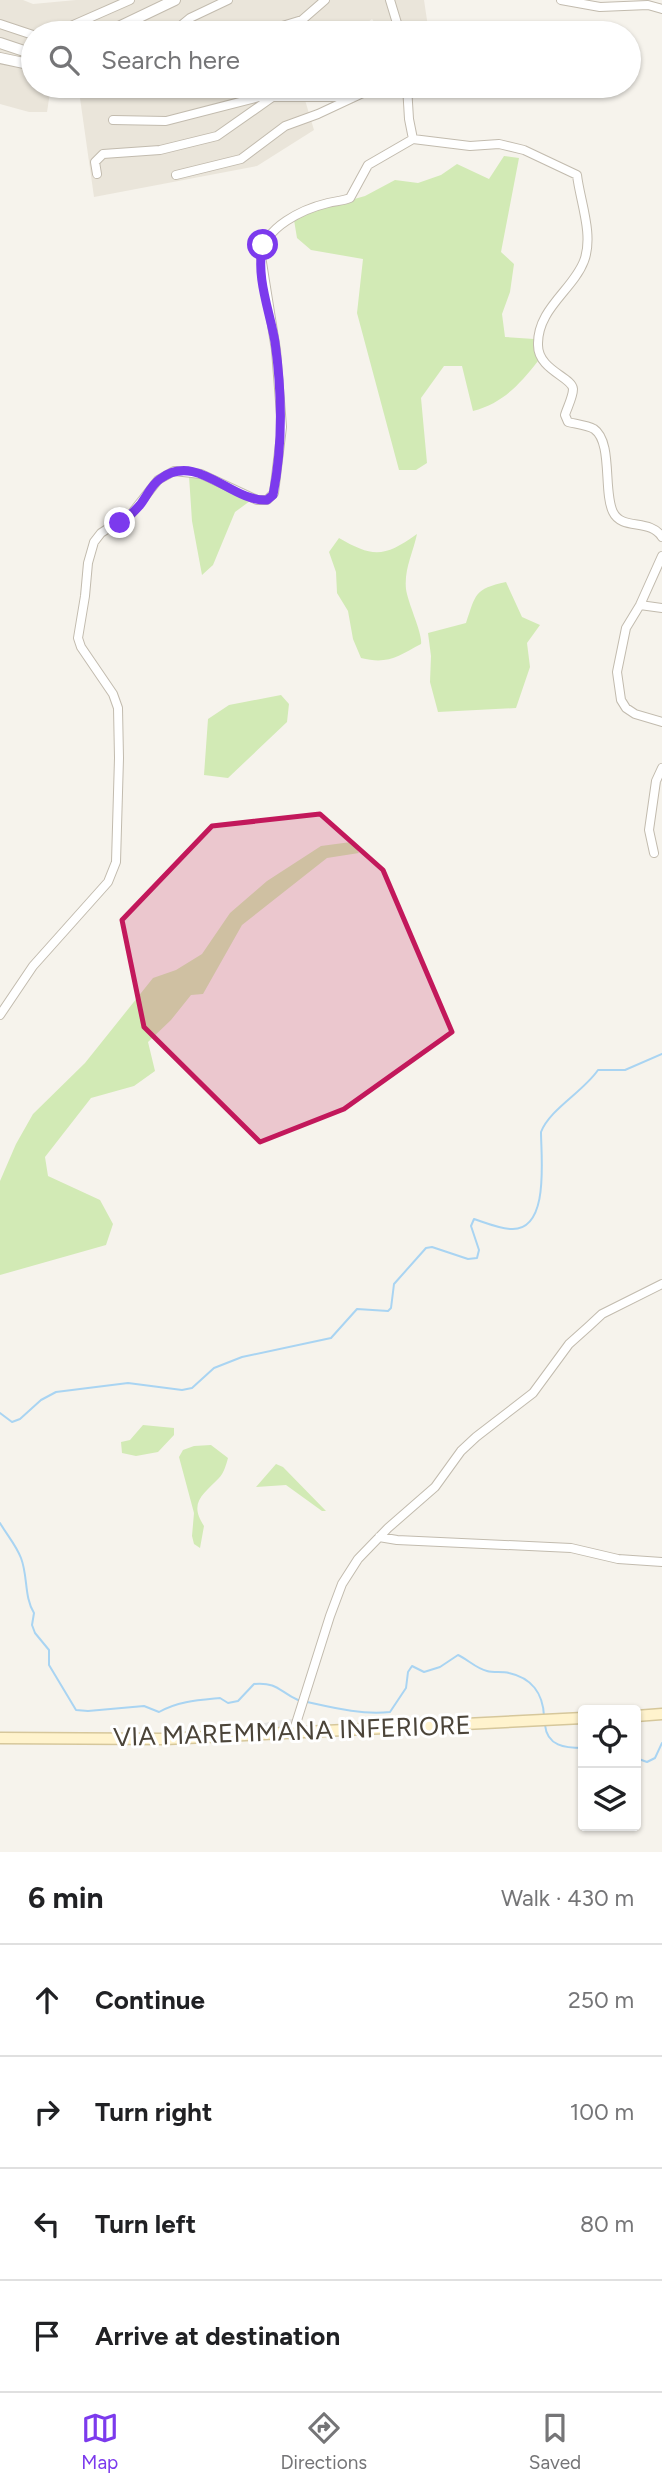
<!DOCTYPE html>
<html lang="en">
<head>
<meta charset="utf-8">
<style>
	:root { --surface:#fff; --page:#f6f6f6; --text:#202124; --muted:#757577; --line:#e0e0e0; --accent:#7c3aed }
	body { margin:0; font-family:Figtree,sans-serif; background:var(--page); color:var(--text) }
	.controls { position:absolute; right:21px; bottom:21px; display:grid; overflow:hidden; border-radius:7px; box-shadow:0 2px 5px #0004 }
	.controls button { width:63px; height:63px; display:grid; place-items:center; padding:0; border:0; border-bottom:2px solid var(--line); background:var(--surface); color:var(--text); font:35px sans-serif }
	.stop { position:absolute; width:21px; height:21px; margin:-16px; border:5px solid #7c3aed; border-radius:50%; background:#fff }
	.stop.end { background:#7c3aed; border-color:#fff; box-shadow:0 2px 7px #0008 }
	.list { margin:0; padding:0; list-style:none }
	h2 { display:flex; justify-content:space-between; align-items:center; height:91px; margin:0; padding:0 28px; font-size:30px }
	h2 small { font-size:23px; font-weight:400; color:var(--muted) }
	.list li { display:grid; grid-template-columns:46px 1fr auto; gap:21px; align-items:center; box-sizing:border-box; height:112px; padding:0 28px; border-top:2px solid var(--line) }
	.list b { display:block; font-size:26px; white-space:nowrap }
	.list em { font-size:23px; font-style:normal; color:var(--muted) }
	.icon { flex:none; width:38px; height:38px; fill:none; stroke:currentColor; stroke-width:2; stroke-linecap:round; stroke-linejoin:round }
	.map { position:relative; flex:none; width:662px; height:1852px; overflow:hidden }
	.search { position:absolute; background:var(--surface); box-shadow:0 2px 5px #0004; left:21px; right:21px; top:21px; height:77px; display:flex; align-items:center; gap:18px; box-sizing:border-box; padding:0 24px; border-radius:38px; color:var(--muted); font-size:26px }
	.sheet { height:539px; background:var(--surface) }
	nav { display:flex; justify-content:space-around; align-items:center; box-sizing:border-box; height:98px; border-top:2px solid var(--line); background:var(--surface); font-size:19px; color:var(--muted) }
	nav a { display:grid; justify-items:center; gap:4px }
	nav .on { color:var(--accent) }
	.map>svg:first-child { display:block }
	.residential { fill:#eae5da }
	.green { fill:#d2eab5 }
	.parking { fill:#e5e3e0 }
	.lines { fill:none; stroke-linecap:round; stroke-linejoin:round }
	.stream { stroke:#a9d4f2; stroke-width:2 }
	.minor-casing { stroke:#c2bbae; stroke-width:10 }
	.tertiary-casing { stroke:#c2bbae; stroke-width:12 }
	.secondary-casing { stroke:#d6c79b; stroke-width:13 }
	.minor { stroke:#fff; stroke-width:8 }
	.tertiary { stroke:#fff; stroke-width:10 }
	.secondary { stroke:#fff3cd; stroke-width:10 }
	.route { stroke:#7c3aed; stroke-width:9 }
	.marked { fill:#c2185b; fill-opacity:0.2; stroke:#c2185b; stroke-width:5; stroke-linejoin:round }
	.labels { text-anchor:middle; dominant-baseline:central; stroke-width:6; stroke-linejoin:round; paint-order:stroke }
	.street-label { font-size:26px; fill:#4b4439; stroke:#fff }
</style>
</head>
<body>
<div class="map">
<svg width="662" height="1852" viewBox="0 0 662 1852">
	<rect width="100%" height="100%" fill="#f6f3ec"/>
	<!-- residential -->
	<path class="residential" d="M0 0H23L33 4 76 0H424L428 27 418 33H382L372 19 354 33H33V86H51L47 112H29L0 104Z
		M55 86H258L261 92 302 90 314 130 257 166 94 197 79 91Z"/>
	<!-- green -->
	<path class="green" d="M504 156 519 158 501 252 514 264 510 292 502 314 505 337 534 339 538 361C519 385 503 403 473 411L462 366H444L421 398 427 463 416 470H399L357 313 363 259 311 250 297 238 294 220 319 209 365 196 395 180 418 183 441 175 457 164 489 179Z
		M189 476 213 481 250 501 235 512 213 565 202 575 192 521Z
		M417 534C413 553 404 569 406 589 408 604 423 634 421 644 398 656 388 665 361 658L353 639 348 611 337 593 336 572 329 552 339 538C373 558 385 557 417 534Z
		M506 582 522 617 540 625 527 643 530 667 516 708 438 712 430 682 431 656 428 633 466 623C476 594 474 589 506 582Z
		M281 695 289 704 287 722 228 778 204 775 208 719 229 705Z
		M351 842 359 853 327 858 242 925 203 994 191 995 171 1020 148 1042 155 1071 134 1086 91 1098 45 1157 48 1176 100 1200 113 1224 106 1245 0 1275V1181L16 1144 33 1114 85 1063 153 978 176 970 202 954 230 913 267 881 321 846Z
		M143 1425 174 1428V1435L158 1452 136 1456 122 1453 121 1442 130 1440Z
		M211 1445 228 1458C226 1465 224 1473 219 1478 204 1494 188 1502 204 1526L200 1548 194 1544 192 1536 194 1513 179 1457 183 1450 194 1446Z
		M276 1464 283 1467 326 1511H322L286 1485 256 1487Z"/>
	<!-- parking -->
	<path class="parking" d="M293 1719 291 1729 224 1734 272 1721Z"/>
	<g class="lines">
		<!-- stream -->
		<path class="stream" d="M0 1413 12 1422 20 1419 41 1400 56 1392 128 1383 182 1390 192 1388 214 1368 242 1357 331 1338 357 1309 388 1311 391 1308 394 1284 426 1248 432 1247 468 1259 477 1258 479 1250 471 1226 474 1219C486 1223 500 1229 512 1229 550 1230 541 1157 541 1132 550 1109 583 1092 598 1070H625L662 1054
			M0 1523C7 1535 16 1545 21 1558 28 1576 24 1597 34 1613L32 1625 35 1633 49 1650V1665L76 1710 88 1711 144 1706 159 1712C178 1701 199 1700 220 1698L228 1703 238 1701 254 1684C279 1682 279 1692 298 1700
			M307 1702C334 1708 362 1715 390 1712L406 1688 408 1672 412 1666 424 1672 440 1667 458 1655C467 1659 477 1669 487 1671 494 1673 502 1671 509 1673 532 1678 543 1694 544 1716
			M545 1725C547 1746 565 1748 583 1748
			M636 1758 647 1762 655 1758 662 1743"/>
		<!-- minor casing -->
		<g class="minor-casing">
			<path id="minor" d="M390 0 400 33
				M561 0 600 7 648 5 662 9
				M0 24 33 35
				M55 33 130 0
				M179 33V27L190 18 228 0
				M218 33 255 28 269 30
				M266 33 269 30 302 20 325 0
				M407 86 409 119 413 139
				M113 120 166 121 259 97H354
				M97 174 95 162 103 154 160 150 217 136 274 96
				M176 175 241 159 285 126 318 114 378 86
				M662 556 640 605 626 628 617 672 621 700 626 708 635 714 662 722
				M640 605 662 608
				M654 853 649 830 656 781 662 768
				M0 1015 33 966 108 882 116 862 119 758 118 708 113 694 81 647 78 638 85 596 88 563 94 542 101 533 132 513 158 480 174 471 201 474 257 500H267L274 493 282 427 276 350 261 256C264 227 303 209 328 203 336 201 343 201 350 198L368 165 413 139 470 146 499 144 524 150 577 175C580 201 594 235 584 261 573 290 537 309 538 345 538 370 572 377 573 389 573 397 567 408 565 415L568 422C576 424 587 425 594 429 613 442 603 492 613 512 622 531 650 518 662 537
				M379 1537 397 1540 571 1548 618 1559 662 1562
				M293 1733 330 1616 342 1584 358 1559 388 1528 435 1487 461 1451 476 1437 533 1393 569 1344 588 1327 602 1314 662 1284"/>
		</g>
		<!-- tertiary casing -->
		<g class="tertiary-casing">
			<path id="tertiary" d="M106 33 175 0
				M0 43 33 54
				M0 58 33 65"/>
		</g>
		<!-- secondary casing -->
		<g class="secondary-casing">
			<path id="secondary" d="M636 1716 662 1714
				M0 1738 165 1739 583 1718"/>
		</g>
		<!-- minor -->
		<use href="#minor" class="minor"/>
		<!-- tertiary -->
		<use href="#tertiary" class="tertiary"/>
		<!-- secondary -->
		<use href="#secondary" class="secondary"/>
	</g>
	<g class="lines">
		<!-- route -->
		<path class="route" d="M120 523C127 518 134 512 140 505 147 496 151 485 160 479 197 451 231 502 267 500L273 495C283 445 282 392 275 342 270 312 255 275 263 245"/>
	</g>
	<!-- marked area -->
	<path class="marked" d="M320 814 383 870 452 1032 344 1109 260 1142 144 1027 122 920 212 826Z"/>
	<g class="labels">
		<!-- street labels -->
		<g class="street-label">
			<text transform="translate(292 1731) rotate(-2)">VIA MAREMMANA INFERIORE</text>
		</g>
	</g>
</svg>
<div class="controls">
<button><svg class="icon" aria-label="locate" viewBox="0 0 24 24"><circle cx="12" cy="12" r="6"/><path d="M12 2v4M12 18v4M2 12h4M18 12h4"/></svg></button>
<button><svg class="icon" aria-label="layers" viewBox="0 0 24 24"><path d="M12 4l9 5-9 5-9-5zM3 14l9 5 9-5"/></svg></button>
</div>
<div class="stop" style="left:263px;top:245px"></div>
<div class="stop end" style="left:120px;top:523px"></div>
<div class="search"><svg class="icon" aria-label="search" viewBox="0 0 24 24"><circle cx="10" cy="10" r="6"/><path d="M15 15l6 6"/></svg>Search here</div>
</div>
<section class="sheet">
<h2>6 min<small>Walk · 430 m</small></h2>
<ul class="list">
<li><svg class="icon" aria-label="ahead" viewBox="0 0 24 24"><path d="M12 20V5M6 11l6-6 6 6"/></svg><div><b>Continue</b></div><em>250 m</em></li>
<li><svg class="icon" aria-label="right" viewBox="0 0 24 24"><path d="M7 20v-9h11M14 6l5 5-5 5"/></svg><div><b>Turn right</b></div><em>100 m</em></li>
<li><svg class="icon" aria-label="left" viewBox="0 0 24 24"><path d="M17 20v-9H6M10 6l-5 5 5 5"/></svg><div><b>Turn left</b></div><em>80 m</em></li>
<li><svg class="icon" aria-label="arrive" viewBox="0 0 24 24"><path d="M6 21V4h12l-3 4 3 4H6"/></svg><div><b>Arrive at destination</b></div></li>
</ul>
</section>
<nav>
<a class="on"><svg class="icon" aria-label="map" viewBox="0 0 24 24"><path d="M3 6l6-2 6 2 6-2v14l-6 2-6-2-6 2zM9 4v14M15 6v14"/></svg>Map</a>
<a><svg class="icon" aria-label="directions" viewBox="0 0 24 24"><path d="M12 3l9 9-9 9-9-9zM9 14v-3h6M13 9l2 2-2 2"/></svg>Directions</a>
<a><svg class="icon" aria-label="saved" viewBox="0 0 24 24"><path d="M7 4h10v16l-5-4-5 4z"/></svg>Saved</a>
</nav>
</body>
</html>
